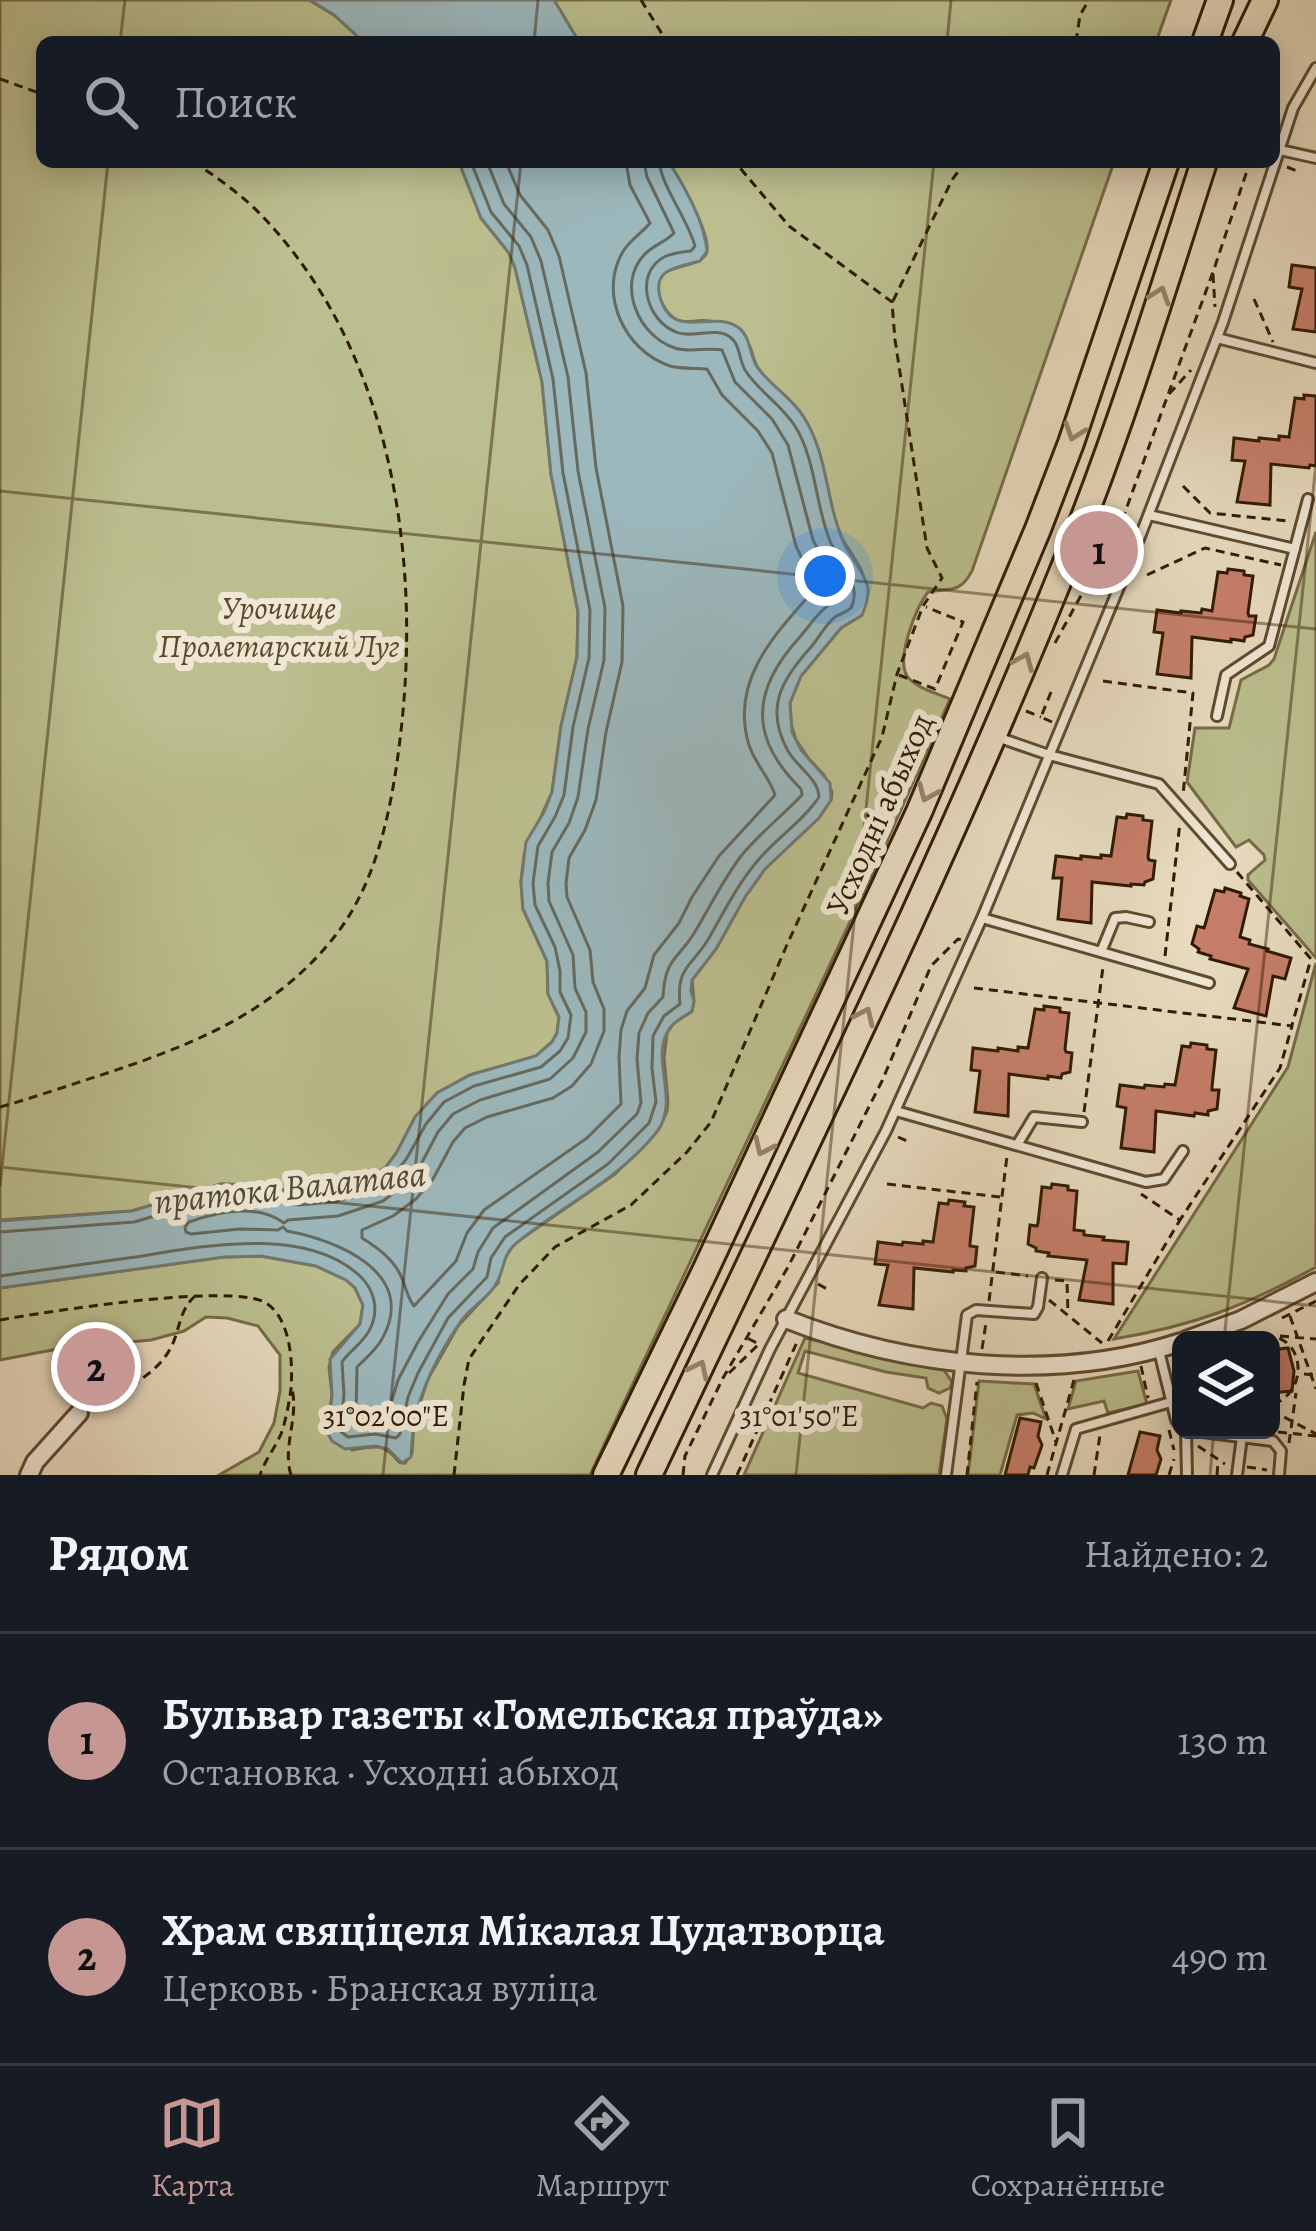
<!DOCTYPE html>
<html lang="ru">
<head>
<meta charset="utf-8">
<style>
	:root { --surface:#171b24; --page:#20242c; --text:#f1f3f6; --muted:#9ea1a6; --line:#363941; --accent:#c59692 }
	body { margin:0; font-family:Alegreya,serif; background:var(--page); color:var(--text) }
	.controls { position:absolute; right:36px; bottom:36px; display:grid; overflow:hidden; border-radius:18px; box-shadow:0 6px 30px #0003 }
	.controls button { width:108px; height:108px; display:grid; place-items:center; padding:0; border:0; border-bottom:3px solid var(--line); background:var(--surface); color:var(--text); font:60px sans-serif }
	.you { position:absolute; left:825px; top:576px; width:42px; height:42px; margin:-30px; border:9px solid #fff; border-radius:50%; background:#1a73e8; box-shadow:0 0 0 18px #1a73e833 }
	.badge { display:grid; place-items:center; width:78px; height:78px; border-radius:50%; background:var(--accent); color:#111; font-size:39px; font-weight:700 }
	.pin { position:absolute; translate:-50% -50%; border:6px solid #fff; box-shadow:0 3px 12px #0006 }
	.list { margin:0; padding:0; list-style:none }
	h2 { display:flex; justify-content:space-between; align-items:center; height:156px; margin:0; padding:0 48px; font-size:51px }
	h2 small { font-size:39px; font-weight:400; color:var(--muted) }
	.list li { display:grid; grid-template-columns:78px 1fr auto; gap:36px; align-items:center; box-sizing:border-box; height:216px; padding:0 48px; border-top:3px solid var(--line) }
	.list b { display:block; font-size:45px; white-space:nowrap }
	.list p { margin:0; font-size:39px; white-space:nowrap; color:var(--muted) }
	.list em { font-size:39px; font-style:normal; color:var(--muted) }
	.icon { flex:none; width:66px; height:66px; fill:none; stroke:currentColor; stroke-width:2; stroke-linecap:round; stroke-linejoin:round }
	.map { position:relative; flex:none; width:1316px; height:1475px; overflow:hidden }
	.search { position:absolute; background:var(--surface); box-shadow:0 6px 30px #0003; left:36px; right:36px; top:36px; height:132px; display:flex; align-items:center; gap:30px; box-sizing:border-box; padding:0 42px; border-radius:18px; color:var(--muted); font-size:45px }
	.sheet { height:588px; background:var(--surface) }
	nav { display:flex; justify-content:space-around; align-items:center; box-sizing:border-box; height:168px; border-top:3px solid var(--line); background:var(--surface); font-size:33px; color:var(--muted) }
	nav a { display:grid; justify-items:center; gap:6px }
	nav .on { color:var(--accent) }
	.map>svg:first-child { display:block }
	.green { fill:#bbbe8e; stroke:#766c47; stroke-width:3 }
	.water { fill:#9cb8bd; stroke:#717971; stroke-width:3 }
	.lines { fill:none; stroke-linecap:round; stroke-linejoin:round }
	.shore { stroke:#666a5e; stroke-width:3 }
	.building { fill:#c77f6b; stroke:#301b00; stroke-width:3 }
	.service-casing { stroke:#5e4b30; stroke-width:14 }
	.minor-casing { stroke:#5e4b30; stroke-width:22 }
	.primary-casing { stroke:#301b00; stroke-width:30 }
	.path { stroke:#301b00; stroke-width:3; stroke-dasharray:9 6; stroke-linecap:butt }
	.service { stroke:#f0e8d5; stroke-width:8 }
	.minor { stroke:#f0e8d5; stroke-width:16 }
	.primary { stroke:#e8dbbf; stroke-width:24 }
	.oneway { stroke:#958569 }
	.ticks { fill:none; stroke:#301b00; stroke-width:3; stroke-opacity:0.45 }
	.labels { text-anchor:middle; dominant-baseline:central; stroke-width:12; stroke-linejoin:round; paint-order:stroke }
	.park-label { font-size:33px; font-style:italic; fill:#5a4c2b; stroke:#f0e8d5 }
	.street-label { font-size:33px; fill:#301b00; stroke:#f0e8d5 }
	.water-label { font-size:36px; font-style:italic; fill:#504a39; stroke:#f0e8d5 }
	.ticks-label { font-size:30px; text-anchor:middle; fill:#301b00; stroke:#f0e8d5; stroke-width:12; stroke-linejoin:round; paint-order:stroke }
</style>
</head>
<body>
<div class="map">
<svg width="1316" height="1475" viewBox="0 0 1316 1475">
	<rect width="100%" height="100%" fill="#e8dbbf"/>
	<filter id="stains"><feTurbulence type="fractalNoise" baseFrequency=".00167" numOctaves="4"/><feColorMatrix values="0 0 0 0 .2 0 0 0 0 .09 0 0 0 0 .02 0 0 0 .5 -.17"/></filter>
	<radialGradient id="worn" r=".72"><stop offset=".6" stop-color="#630" stop-opacity="0"/><stop offset="1" stop-color="#630" stop-opacity=".3"/></radialGradient>
	<!-- green -->
	<path class="green" d="M0 0H309L334 15 364 42H42V162H459L481 218 509 253 515 268 542 382 551 474 578 612 577 657 561 726 552 792 524 855 521 882 523 909 547 961 548 994 559 1017 557 1033 552 1042 536 1056 470 1075 437 1093 415 1117 397 1152 386 1167 369 1178 351 1185 299 1193 257 1185 221 1184 132 1211 0 1220Z
		M554 0H1171L1156 42H579Z
		M669 162H1114L972 571C959 595 950 587 928 592 916 608 896 657 907 676 915 688 937 693 950 699L872 875 590 1475H219L259 1452 274 1423 280 1391V1355L258 1326 227 1318 206 1317 184 1331 151 1340 63 1348 0 1360V1288L223 1257 261 1256 316 1266 346 1280 355 1288 363 1305 360 1324 333 1352 329 1367 332 1395 328 1419 352 1450C375 1446 383 1442 399 1462L405 1463 412 1453 414 1421 428 1379 458 1326 498 1283 502 1263 514 1244 615 1174 659 1129 667 1111 668 1101 664 1058 667 1033 674 1023 692 1011 694 1001 692 980 716 949 745 897 765 869 819 817 831 800 832 792 824 775 809 759 796 740 791 724 790 703 801 676 841 628 862 615C863 604 867 588 864 578 861 563 844 546 838 530 826 492 825 450 803 416 791 398 772 387 759 370 753 361 753 352 749 345 747 341 715 322 710 321 689 318 678 331 663 305 638 259 696 273 706 254 714 238 678 177 669 162Z
		M1316 532V958L1248 880V875L1265 860 1264 855 1249 840 1236 847 1187 782 1195 728H1229L1241 680 1269 665 1274 659Z
		M1316 963V1267C1246 1306 1193 1326 1114 1339L1288 1067Z
		M805 1338 944 1370 952 1382 950 1388 939 1393 928 1388 926 1378 886 1372 805 1351 798 1373 923 1408 931 1403 942 1406 947 1419 939 1475H744Z
		M1138 1371 1147 1404 1108 1413 1104 1401 1068 1409 1076 1381Z
		M979 1381 1034 1384 1046 1419 1033 1413 1017 1415 1000 1475H968Z"/>
	<!-- water -->
	<path class="water" d="M310 0H554L579 42H364L334 15Z
		M459 162H669C685 188 704 220 707 251L700 261C679 267 652 268 660 297 673 343 713 308 739 328 751 337 749 356 758 368 771 386 791 397 803 416 829 455 825 505 846 547 853 560 865 574 868 588 869 598 866 606 862 615L841 628 801 676 790 703 792 732 801 750 830 783 831 800 819 818 765 869 745 897 716 949 692 980 691 991 694 1001 692 1011C685 1017 675 1020 670 1028 648 1058 682 1100 656 1133 618 1180 565 1204 519 1241 502 1254 506 1264 498 1280 491 1296 472 1306 461 1321 441 1350 422 1385 415 1420 412 1432 412 1445 411 1457L402 1463 388 1449 376 1446 345 1449 332 1441 328 1434 332 1395 330 1359 360 1324 363 1305 355 1288 346 1280 316 1266 261 1256 224 1257 0 1288V1221L132 1211 221 1184 257 1185 299 1193 351 1185 369 1178 386 1167 397 1152 415 1117 437 1093 470 1075 536 1056 552 1042 557 1033 559 1017 548 994 547 961 523 909 521 882 526 842 544 812 552 792 561 726 577 657 578 612 551 474 542 382 515 268 509 253 481 218Z"/>
	<g class="lines">
		<!-- shore -->
		<path class="shore" d="M487 162 504 204 531 237 541 261 568 377 578 471 605 608 604 660 588 729 578 797 569 823 552 852 548 883 549 901 573 955 575 988 586 1012V1032L573 1058 550 1079 480 1100 453 1114 438 1132 420 1166 407 1183 383 1201 338 1216 288 1220 284 1223C256 1203 219 1211 189 1222L185 1227 186 1232 191 1234 240 1229 278 1230 283 1227 287 1231C337 1240 419 1273 382 1339 376 1350 366 1358 357 1367L356 1415 361 1420H383L387 1417 398 1380 418 1342 448 1294 473 1269 478 1252 493 1228 598 1152 637 1114 641 1103 637 1059 639 1033 648 1013 663 997C665 956 679 960 696 930 711 905 723 880 741 856 759 834 782 816 802 795L801 789C749 738 751 691 799 638 812 623 820 608 839 599L841 592 813 540 788 445 772 419 735 382 722 350C707 347 690 353 675 348 639 337 616 285 644 255 653 245 666 242 674 233L647 177 644 162
			M506 162 520 195 548 230 559 256 586 373 596 468 623 606 622 662 606 732 596 800 585 830 569 858 566 884 567 897 590 950 593 982 604 1009V1031L591 1064 572 1086 553 1098 487 1117 465 1128 453 1142 433 1179 416 1199 393 1216 362 1230V1238C378 1248 393 1259 401 1276 406 1287 407 1297 414 1306L456 1261 467 1233 484 1210 587 1138 621 1104 619 1057 621 1030 627 1011 645 988 654 955 679 923 692 897 719 856 775 795C770 778 755 764 749 745 729 680 776 633 816 588L796 546 772 453 758 431 722 395 707 369C695 368 682 369 670 366 624 351 597 292 624 250 631 239 643 232 650 223L630 185 626 162
			M0 1232 134 1222 223 1196 255 1197 299 1205 334 1202 355 1196 376 1188 395 1174 407 1158 426 1124 444 1102 474 1086 541 1067 560 1051 568 1038 571 1015 560 992V971L555 947 535 905 533 883 538 846 555 817 564 795 573 727 589 658 590 610 563 473 553 379 527 265 519 246 491 212 471 162
			M0 1276C43 1270 85 1264 128 1258 196 1248 305 1223 361 1277 374 1290 379 1309 371 1327 365 1342 350 1350 342 1362L344 1395 340 1431 348 1437 375 1434 396 1438 400 1434 408 1397 418 1373 448 1318 487 1277 491 1258 505 1237 608 1164 649 1123 656 1102 652 1068 653 1036 664 1016 680 1004C676 966 692 967 709 938 725 910 738 883 760 858 778 837 804 820 819 797 818 778 797 767 788 751 764 708 782 679 811 647 819 638 825 625 835 617 840 614 846 612 851 608 863 584 839 563 830 541 815 504 816 460 795 426 781 404 758 391 745 370 739 360 740 344 730 337 716 326 692 339 676 332 647 321 633 274 664 257 672 253 682 252 691 251L695 246C687 218 663 189 659 162"/>
	</g>
	<!-- building -->
	<path class="building" d="M1292 265 1316 268V332L1293 329 1302 289 1289 287Z
		M1304 395 1316 396V466L1310 465 1309 468 1271 464 1270 505 1237 502 1245 461 1232 460 1234 438 1259 441V438L1279 440V436L1289 437 1295 398 1304 399Z
		M1228 569 1244 571V575L1253 576 1248 613 1249 616H1256L1253 635 1245 637 1244 641 1231 639V642L1192 637 1191 678 1157 674 1163 633 1154 632 1157 610 1181 613V611L1201 613 1202 609 1212 611 1218 572 1227 573Z
		M1127 814 1143 816V820L1152 821 1148 857 1149 860 1155 861 1153 879 1145 882 1144 885 1131 884V886L1092 882 1091 923 1058 919 1062 878H1053L1056 856 1081 859V856L1101 858V855L1111 856 1117 817 1126 818Z
		M1225 888 1241 893 1240 896 1249 899 1240 937 1250 940 1249 944 1268 949 1267 951 1291 958 1285 979 1273 976 1266 1016 1234 1008 1248 969 1210 959 1211 956 1198 952 1199 949 1192 944 1197 926 1204 928 1205 925 1215 890 1224 892Z
		M1044 1006 1060 1008V1012L1069 1013 1065 1049 1066 1052 1072 1053 1070 1072 1062 1074 1061 1078 1048 1076V1079L1009 1074 1008 1116 975 1112 980 1071 971 1070 973 1048 998 1051V1048L1018 1051V1047L1028 1048 1035 1009 1044 1010Z
		M1191 1043 1207 1045V1049L1216 1050 1212 1087V1090H1219L1217 1109 1208 1111V1115L1195 1113 1194 1116 1156 1111 1154 1152 1121 1148 1126 1108 1117 1106 1120 1085 1144 1088 1145 1085 1164 1087 1165 1084 1175 1085 1182 1046 1190 1047Z
		M1052 1184 1068 1186V1190L1077 1191 1074 1230 1084 1231V1235L1104 1237 1103 1240 1128 1242 1126 1264 1113 1263V1304L1079 1300 1087 1260 1048 1256 1049 1253 1036 1251V1248L1028 1244 1030 1225 1037 1226 1038 1223 1042 1187 1051 1188Z
		M949 1200 965 1202 964 1206 974 1207 970 1243V1246L977 1247 975 1266 966 1268V1271L953 1270V1272L914 1268 913 1309 879 1305 888 1265 875 1264 878 1242 902 1245 903 1242 923 1244V1241L933 1242 939 1203 948 1204Z
		M1288 1348 1294 1371 1292 1391 1271 1393V1350Z
		M1020 1418 1041 1422 1038 1436 1042 1445 1034 1468 1030 1467 1028 1475H1005Z
		M1140 1432 1160 1436 1157 1450 1161 1459 1156 1475H1128Z"/>
	<g class="lines">
		<!-- service casing -->
		<g class="service-casing">
			<path id="service" d="M1280 150 1316 158
				M1217 338 1316 363
				M1149 515 1295 549
				M1217 716 1226 675 1269 646 1308 499
				M1000 738 1049 755 1159 784 1230 864
				M982 918 1209 983
				M1101 952 1115 918 1126 917 1149 922
				M896 1111 1146 1182 1164 1179 1183 1151
				M1017 1145 1034 1117 1082 1122
				M1159 1351 1176 1420 1181 1427
				M712 1475 770 1349 886 1131 982 918 1141 534 1223 322 1293 108 1316 68
				M946 1475 967 1315 976 1310 1034 1314 1038 1307 1042 1278
				M1062 1475 1076 1429 1171 1402
				M1187 1475 1186 1430 1273 1441 1281 1451 1279 1475
				M1237 1475 1242 1437"/>
		</g>
		<!-- minor casing -->
		<g class="minor-casing">
			<path id="minor" d="M786 1319C909 1368 1054 1383 1181 1342
				M1186 1340 1241 1320 1316 1282
				M29 1475 35 1462 79 1413"/>
		</g>
		<!-- primary casing -->
		<g class="primary-casing">
			<path id="primary" d="M1205 42 1220 0
				M1245 42 1265 0
				M606 1475 705 1271 919 812 1038 529 1071 443 1166 162
				M649 1475C795 1166 948 859 1075 540 1124 417 1163 289 1204 162"/>
		</g>
		<!-- path -->
		<path class="path" d="M641 0 667 42
			M1076 42 1080 15 1089 0
			M0 79 42 94
			M1287 167 1297 171
			M1213 274 1215 307
			M1254 299 1273 342
			M893 301 952 180 965 162
			M1169 394 1191 370
			M1183 486 1210 513 1288 521
			M1147 575 1205 548 1281 565
			M1084 590 1095 594 1213 272 1250 162
			M1055 643 1084 590 1110 522 1131 530
			M899 675 935 689 963 622 926 607
			M1103 681 1193 693 1183 795
			M1051 692 1041 717 1052 722
			M1026 711 1041 717
			M862 842 882 831 930 723
			M1237 872 1311 959 1292 1025
			M1165 956 1180 822
			M974 988 1292 1026 1280 1068 1180 1220
			M0 1107C32 1098 64 1087 95 1077 187 1047 273 1015 335 936 379 880 393 801 401 731 421 555 391 353 265 219 245 197 219 179 194 162
			M1084 1112 1103 967
			M898 1137 909 1142
			M887 1184 1000 1197
			M996 1272 1028 1276
			M1055 1280 1067 1281 1068 1314
			M818 1284 829 1290
			M1049 1300 1102 1343
			M989 1301 1007 1156
			M1290 1316 1316 1389
			M1282 1318 1316 1301
			M0 1320C45 1312 233 1282 266 1303 291 1319 293 1363 291 1389 289 1403 286 1420 281 1434 275 1448 265 1460 260 1475
			M1280 1336 1316 1339
			M1250 1340C1302 1319 1316 1391 1271 1405
			M1108 1341 1180 1220 1141 1194
			M982 1349 986 1323
			M1141 1366 1148 1398
			M729 1373 759 1344 747 1338
			M1304 1374 1316 1375
			M1036 1383 1056 1442
			M91 1407C117 1394 156 1376 170 1349 180 1332 178 1312 194 1297
			M1271 1410 1316 1434
			M1169 1430 1174 1450
			M1278 1432 1316 1436
			M1289 1443 1296 1393
			M1198 1446 1225 1464
			M1247 1467 1267 1470
			M291 1475C282 1447 299 1418 292 1389
			M454 1475 464 1385 469 1359 519 1285 555 1247 631 1205 687 1152 711 1122 786 947 882 737 897 674 923 606 942 578 927 548 895 340 892 302 789 226 735 162
			M683 1475 685 1456 723 1378 788 1267 882 1081 931 966 958 939 962 940
			M737 1475 798 1340
			M967 1475 977 1382
			M1047 1475 1074 1380
			M1094 1475 1100 1435
			M1169 1475 1174 1459
			M1217 1475 1218 1462"/>
		<!-- service -->
		<use href="#service" class="service"/>
		<!-- minor -->
		<use href="#minor" class="minor"/>
		<!-- primary -->
		<use href="#primary" class="primary"/>
	</g>
	<!-- one-way arrows -->
	<defs><path id="oneway-chevron" d="M-2-3.5L2.5 0L-2 3.5" fill="none" stroke-width="1.6" stroke-linecap="round" stroke-linejoin="round" transform="scale(3)"/></defs>
	<g class="oneway">
		<use href="#oneway-chevron" transform="translate(1160 295) rotate(-71)"/>
		<use href="#oneway-chevron" transform="translate(1074 432) rotate(109)"/>
		<use href="#oneway-chevron" transform="translate(1024 661) rotate(-67)"/>
		<use href="#oneway-chevron" transform="translate(927 793) rotate(113)"/>
		<use href="#oneway-chevron" transform="translate(865 1016) rotate(-65)"/>
		<use href="#oneway-chevron" transform="translate(763 1147) rotate(115)"/>
		<use href="#oneway-chevron" transform="translate(699 1369) rotate(-64)"/>
	</g>
	<!-- ticks -->
	<path class="ticks" d="M120 42 125 0M534 42 538 0M947 42 951 0M0 491 1316 629M0 1167 1316 1306M0 1186 108 162M1224 1340 1316 464M383 1475 521 162M796 1475 934 162M1210 1475 1214 1430"/>
	<g class="labels">
		<!-- park labels -->
		<g class="park-label">
			<text x="279" y="607">Урочище<tspan x="279" dy="38">Пролетарский Луг</tspan></text>
		</g>
		<!-- street labels -->
		<g class="street-label">
			<text transform="translate(879 814) rotate(-66)">Усходні абыход</text>
		</g>
		<!-- water labels -->
		<g class="water-label">
			<text transform="translate(290 1187) rotate(-6)">пратока Валатава</text>
		</g>
	</g>
	<g class="ticks-label">
		<text x="386" y="1426">31°02'00"E</text>
		<text x="799" y="1426">31°01'50"E</text>
	</g>
	<rect width="100%" height="100%" filter="url(#stains)"/>
	<rect width="100%" height="100%" fill="url(#worn)"/>
</svg>
<div class="controls">
<button><svg class="icon" aria-label="layers" viewBox="0 0 24 24"><path d="M12 4l9 5-9 5-9-5zM3 14l9 5 9-5"/></svg></button>
</div>
<div class="you"></div>
<div class="pin badge" style="left:1099px;top:550px">1</div>
<div class="pin badge" style="left:96px;top:1367px">2</div>
<div class="search"><svg class="icon" aria-label="search" viewBox="0 0 24 24"><circle cx="10" cy="10" r="6"/><path d="M15 15l6 6"/></svg>Поиск</div>
</div>
<section class="sheet">
<h2>Рядом<small>Найдено: 2</small></h2>
<ul class="list">
<li><span class="badge">1</span><div><b>Бульвар газеты «Гомельская праўда»</b><p>Остановка · Усходні абыход</p></div><em>130 m</em></li>
<li><span class="badge">2</span><div><b>Храм свяціцеля Мікалая Цудатворца</b><p>Церковь · Бранская вуліца</p></div><em>490 m</em></li>
</ul>
</section>
<nav>
<a class="on"><svg class="icon" aria-label="map" viewBox="0 0 24 24"><path d="M3 6l6-2 6 2 6-2v14l-6 2-6-2-6 2zM9 4v14M15 6v14"/></svg>Карта</a>
<a><svg class="icon" aria-label="directions" viewBox="0 0 24 24"><path d="M12 3l9 9-9 9-9-9zM9 14v-3h6M13 9l2 2-2 2"/></svg>Маршрут</a>
<a><svg class="icon" aria-label="saved" viewBox="0 0 24 24"><path d="M7 4h10v16l-5-4-5 4z"/></svg>Сохранённые</a>
</nav>
</body>
</html>
